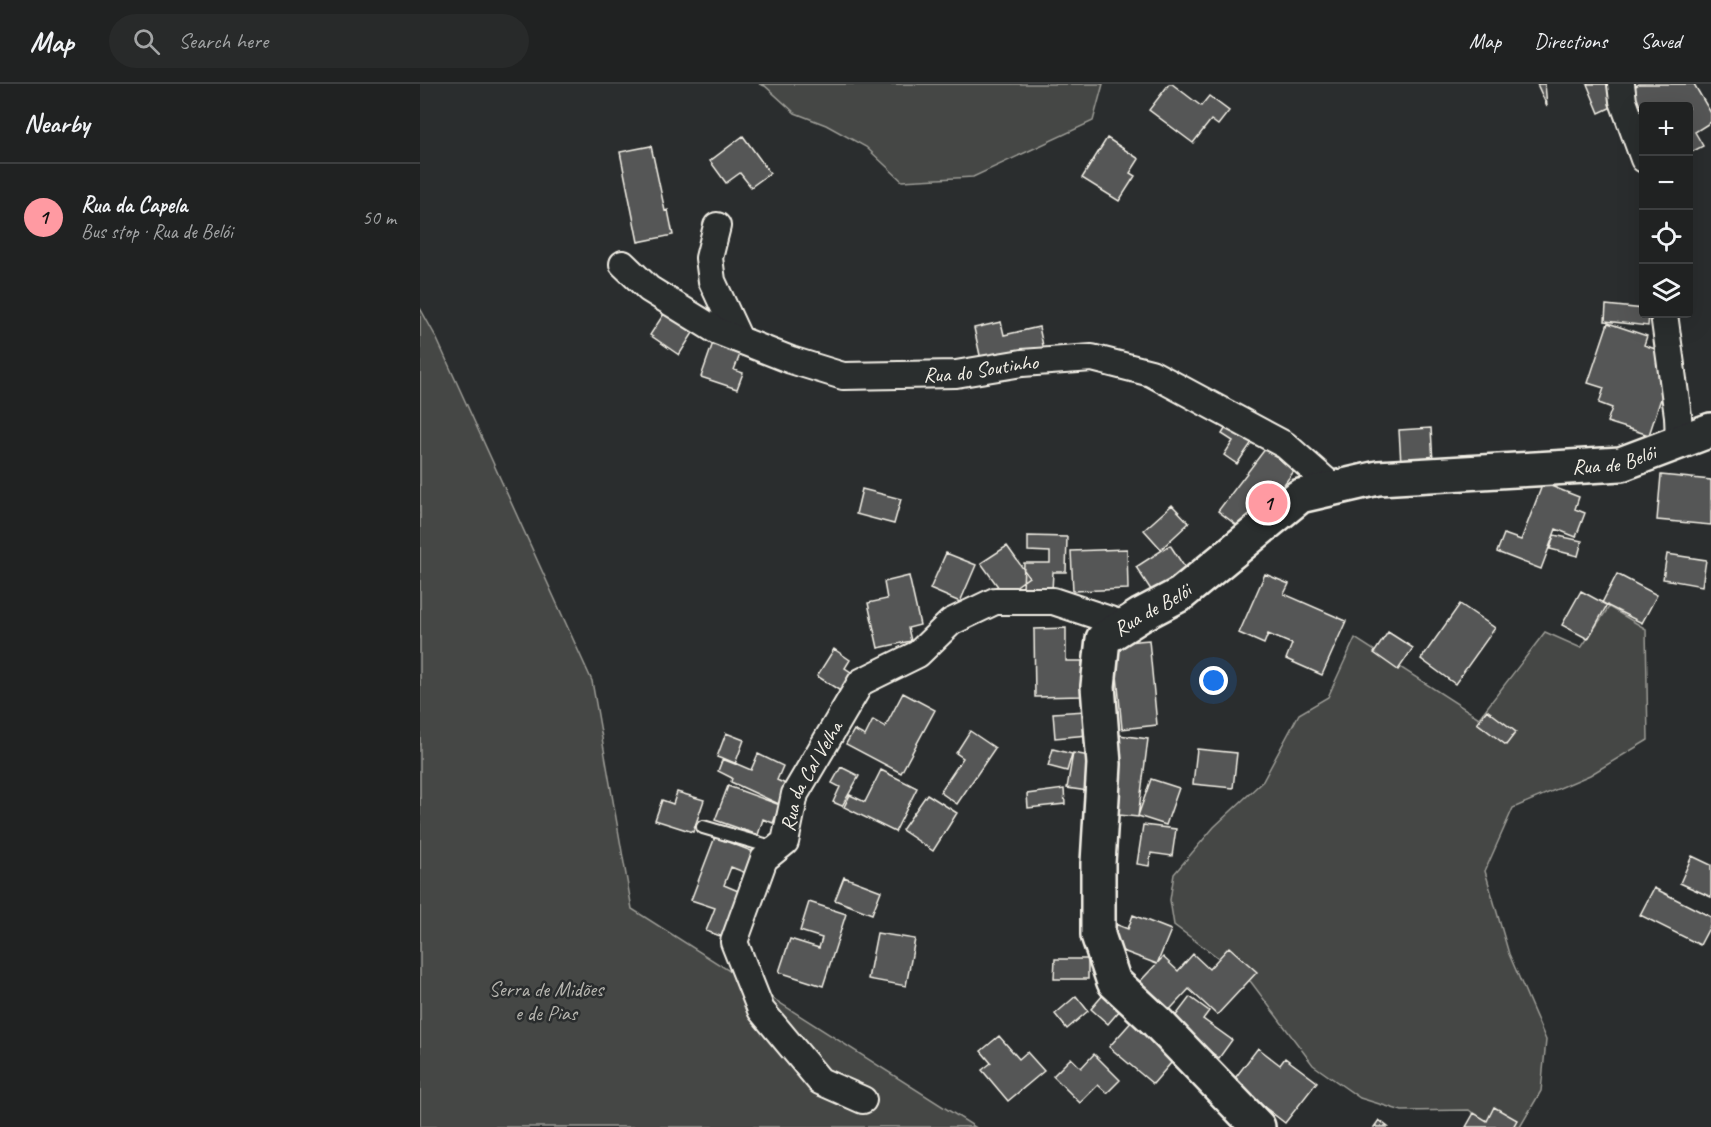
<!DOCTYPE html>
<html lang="en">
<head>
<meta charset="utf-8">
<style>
	:root { --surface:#202222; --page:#282a2a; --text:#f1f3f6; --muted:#a2a4a5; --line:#3d3f40; --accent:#ff9aa2 }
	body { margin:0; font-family:Caveat,sans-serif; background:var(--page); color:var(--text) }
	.controls { position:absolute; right:18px; top:18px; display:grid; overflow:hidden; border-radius:6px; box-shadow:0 6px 24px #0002 }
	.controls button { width:54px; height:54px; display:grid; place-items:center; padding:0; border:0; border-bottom:2px solid var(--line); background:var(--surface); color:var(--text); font:30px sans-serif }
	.you { position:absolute; left:794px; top:597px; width:21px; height:21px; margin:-15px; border:4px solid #fff; border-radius:50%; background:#1a73e8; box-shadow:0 0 0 9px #1a73e833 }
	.badge { display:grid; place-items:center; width:39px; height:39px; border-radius:50%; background:var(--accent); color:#111; font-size:20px; font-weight:700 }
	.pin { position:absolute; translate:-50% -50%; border:3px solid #fff; box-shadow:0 2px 6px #0006 }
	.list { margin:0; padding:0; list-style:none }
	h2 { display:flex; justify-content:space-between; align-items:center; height:78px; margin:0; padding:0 24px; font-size:26px }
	h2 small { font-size:20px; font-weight:400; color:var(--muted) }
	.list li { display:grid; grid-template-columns:39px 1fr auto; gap:18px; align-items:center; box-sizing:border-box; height:108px; padding:0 24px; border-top:2px solid var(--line) }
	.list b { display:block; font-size:22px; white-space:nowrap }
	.list p { margin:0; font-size:20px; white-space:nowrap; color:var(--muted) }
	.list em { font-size:20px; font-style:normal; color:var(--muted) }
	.icon { flex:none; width:33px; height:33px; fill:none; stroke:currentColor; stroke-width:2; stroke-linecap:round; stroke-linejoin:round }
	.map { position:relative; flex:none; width:1291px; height:1043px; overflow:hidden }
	header { display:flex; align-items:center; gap:36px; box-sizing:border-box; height:84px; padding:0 30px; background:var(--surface); border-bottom:2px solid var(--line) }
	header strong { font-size:28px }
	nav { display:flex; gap:33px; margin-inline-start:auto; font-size:21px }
	.search { width:420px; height:54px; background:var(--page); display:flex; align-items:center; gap:15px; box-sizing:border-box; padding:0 21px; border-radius:33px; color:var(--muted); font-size:22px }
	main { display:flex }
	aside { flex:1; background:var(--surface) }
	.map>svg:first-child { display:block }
	.green { fill:#444645; stroke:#9c9c96; stroke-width:1.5 }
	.building { fill:#555756; stroke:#f4f1e8; stroke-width:1.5 }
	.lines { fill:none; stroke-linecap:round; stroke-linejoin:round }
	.lane-casing { stroke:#f4f1e8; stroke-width:16 }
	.street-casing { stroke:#f4f1e8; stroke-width:30 }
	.secondary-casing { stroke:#f4f1e8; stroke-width:38 }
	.lane { stroke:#2a2d2e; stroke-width:12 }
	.street { stroke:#2a2d2e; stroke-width:26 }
	.secondary { stroke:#2a2d2e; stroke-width:33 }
	.labels { text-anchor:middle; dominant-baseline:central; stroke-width:5; stroke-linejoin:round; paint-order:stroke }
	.street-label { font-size:21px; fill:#f4f1e8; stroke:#2a2d2e }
	.park-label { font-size:21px; fill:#b6b5af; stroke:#2a2d2e }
</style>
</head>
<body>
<header>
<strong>Map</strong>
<div class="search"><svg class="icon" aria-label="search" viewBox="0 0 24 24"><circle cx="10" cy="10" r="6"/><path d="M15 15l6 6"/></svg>Search here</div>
<nav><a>Map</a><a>Directions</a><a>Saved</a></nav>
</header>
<main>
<aside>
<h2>Nearby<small></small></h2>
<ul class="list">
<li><span class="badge">1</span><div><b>Rua da Capela</b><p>Bus stop · Rua de Belói</p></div><em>50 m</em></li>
</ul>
</aside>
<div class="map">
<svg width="1291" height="1043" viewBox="0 0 1291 1043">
	<rect width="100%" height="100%" fill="#2a2d2e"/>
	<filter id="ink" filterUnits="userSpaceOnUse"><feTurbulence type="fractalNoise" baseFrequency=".0167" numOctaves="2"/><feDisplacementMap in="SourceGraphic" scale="12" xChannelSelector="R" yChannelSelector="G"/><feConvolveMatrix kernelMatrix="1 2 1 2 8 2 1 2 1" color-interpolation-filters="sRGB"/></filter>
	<g filter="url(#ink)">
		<!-- green -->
		<path class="green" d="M339 0H683L673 37 553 93 482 97 446 63 406 41 375 29 345 2Z
			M0 224 16 253 172 597 212 825 555 1043H0Z
			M1189 523 1226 545 1228 656 1170 691 1093 724 1065 787 1089 870 1126 956 1121 1007 1100 1043H1070L1049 1026 982 1027 940 1014 893 981 831 898 754 841 750 816 754 790 794 743 843 697 879 630 908 613 935 554 1059 634 1125 548 1161 564Z"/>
		<!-- building -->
		<path class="building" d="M749 0H752L781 22 789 12 809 27 798 41 791 36 773 59 729 26Z
			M1117 0H1125L1127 22Z
			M1167 0H1194L1196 21 1179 29Z
			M1219 0H1274L1291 29V38L1275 48 1283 62 1268 70V22H1224V54L1199 12Z
			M323 52 350 89 331 103 320 89 306 99 290 77Z
			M687 54 719 75 710 89 715 92 699 117 662 94Z
			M231 62 245 127 248 126 253 151 218 158 200 68Z
			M1186 221 1224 225V230H1229L1228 242 1185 237Z
			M249 222 278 241 259 271 230 251Z
			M581 238 584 251 619 243 625 271 563 285 554 244Z
			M1188 239 1227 252 1224 261 1255 272 1229 351 1187 338 1192 324 1179 319 1184 304 1168 299Z
			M296 250 324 260 314 286 323 289 317 305 281 293Z
			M811 335 837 351 817 380 804 371 813 357 802 350Z
			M1011 344 1013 379 981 380 979 346Z
			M852 356 881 378 827 449 798 427Z
			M1241 391 1291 396V441L1237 436Z
			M1123 399 1159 413 1155 425 1165 429 1156 453 1136 445 1121 485 1077 468 1084 450 1101 456Z
			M442 405 481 415 474 440 436 430Z
			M752 421 769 439 741 465 724 446Z
			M1134 451 1162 457 1158 472 1130 465Z
			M608 452 647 453 646 488H633L632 507 603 506 604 479H630V468L608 467Z
			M750 461 771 493 737 515 716 483Z
			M587 462 609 493 584 511 561 479Z
			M707 465 708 505 653 507 651 467Z
			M526 469 556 481 540 518 510 505Z
			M1247 470 1286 476 1282 502 1243 495Z
			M845 490 869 500 864 510 926 537 902 591 866 575 872 560 848 550 844 560 819 549Z
			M1197 490 1237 511 1222 539 1182 519Z
			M489 492 500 541 488 544 491 557 458 564 448 519 467 515 464 498Z
			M1161 507 1187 521 1168 555 1142 541Z
			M1040 520 1075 544 1035 600 1001 575Z
			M646 544V577H662L663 612 615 613 614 545Z
			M968 548 993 564 978 586 954 569Z
			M729 556 737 641 702 645 694 559Z
			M414 565 430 576 425 584 440 594 428 612 397 592Z
			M483 609 515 626 481 689 426 660 434 646 445 652 453 636 465 643Z
			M1067 626 1096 648 1086 661 1057 639Z
			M666 627 668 651 635 654 633 629Z
			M550 647 575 664 537 720 520 708 543 674 536 669Z
			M306 649 324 656 315 680 297 673Z
			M699 651 728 655 718 733 689 730Z
			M633 665 652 670 647 687 628 682Z
			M777 665 817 669 813 704 773 700Z
			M653 669 675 673 668 707 647 704Z
			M338 670 363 682 357 696 381 707 372 726 311 698 312 694 298 687 303 674 331 686Z
			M421 683 439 692 422 722 413 718 420 703 412 699Z
			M461 686 497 704 475 748 424 723 430 711 445 718Z
			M731 695 759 704 746 741 718 732Z
			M308 702 360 721 353 739 343 735 338 751 295 736Z
			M644 705 645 720 608 724 607 710Z
			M257 708 284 716 273 748 235 736 242 716 253 720Z
			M507 710 537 729 513 767 482 746Z
			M723 741 756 745 752 772 731 769 729 782 717 780Z
			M295 753 334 768 326 789 311 783 304 801 323 809 312 856 286 847 295 824 271 816Z
			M1272 772 1291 781V813L1260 799Z
			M424 793 461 807 452 830 415 816Z
			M1234 804 1291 833V840L1280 861 1220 831Z
			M389 818 426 830 403 902 359 888 370 855 399 864 402 854 380 847Z
			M713 831 751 846 737 880 687 861 695 840 708 845Z
			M457 849 495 855 486 902 448 895Z
			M809 863 837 888 797 931 769 905 741 935 711 907 743 873 758 887 773 870 789 885Z
			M635 875H668V895H634Z
			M683 911 700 926 688 940 671 925Z
			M656 912 668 927 647 945 635 930Z
			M770 913 789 927 783 935 812 956 799 974 751 938Z
			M714 935 757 972 733 1000 689 963Z
			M579 952 599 975 607 968 624 987 588 1017 562 986 571 979 561 967Z
			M838 964 860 981 865 974 897 998 865 1039 812 998Z
			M674 970 700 996 687 1009 678 1001 660 1019 633 992 651 974 661 984Z
			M1074 1023 1097 1036 1093 1043H1046L1054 1029 1067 1037Z
			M959 1036 968 1043H954Z"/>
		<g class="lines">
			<!-- lane casing -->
			<g class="lane-casing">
				<path id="lane" d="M283 743 355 764"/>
			</g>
			<!-- street casing -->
			<g class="street-casing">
				<g id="street">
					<path d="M1201 0 1203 17 1224 75"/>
					<path d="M297 142 289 174 292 197 319 255"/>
					<path id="s1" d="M203 180 229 205 297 247 371 276 423 292 536 290 602 279 672 274 731 289 865 361 914 404"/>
					<path d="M1244 230 1258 332 1259 356"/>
					<path id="s2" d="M443 1016 400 997 341 926 314 858 344 775 365 758 375 710 441 598 498 570 531 538 575 517H633L705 541"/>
				</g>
			</g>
			<!-- secondary casing -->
			<g class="secondary-casing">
				<g id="secondary">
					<path id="s3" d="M838 1043 737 938 694 898 678 851V779L684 680 678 602 683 555 721 531 761 510 880 412 958 394 1201 380 1291 346"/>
				</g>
			</g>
			<!-- lane -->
			<use href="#lane" class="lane"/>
			<!-- street -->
			<use href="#street" class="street"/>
			<!-- secondary -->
			<use href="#secondary" class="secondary"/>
		</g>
	</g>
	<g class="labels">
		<!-- street labels -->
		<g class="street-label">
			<text stroke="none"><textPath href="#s1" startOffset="388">Rua do Soutinho</textPath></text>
			<text stroke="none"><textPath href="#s3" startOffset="1112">Rua de Belói</textPath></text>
			<text stroke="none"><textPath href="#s3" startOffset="608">Rua de Belói</textPath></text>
			<text stroke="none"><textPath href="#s2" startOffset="399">Rua da Cal Velha</textPath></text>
		</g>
		<!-- park labels -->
		<g class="park-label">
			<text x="126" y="905">Serra de Midões<tspan x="126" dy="24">e de Pias</tspan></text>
		</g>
	</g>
</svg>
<div class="controls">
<button>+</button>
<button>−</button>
<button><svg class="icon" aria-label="locate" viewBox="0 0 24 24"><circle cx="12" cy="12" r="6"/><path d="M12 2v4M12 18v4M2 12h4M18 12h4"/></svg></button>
<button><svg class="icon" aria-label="layers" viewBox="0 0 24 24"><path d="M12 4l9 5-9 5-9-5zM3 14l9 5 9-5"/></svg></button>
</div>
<div class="you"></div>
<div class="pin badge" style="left:848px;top:419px">1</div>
</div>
</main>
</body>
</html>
